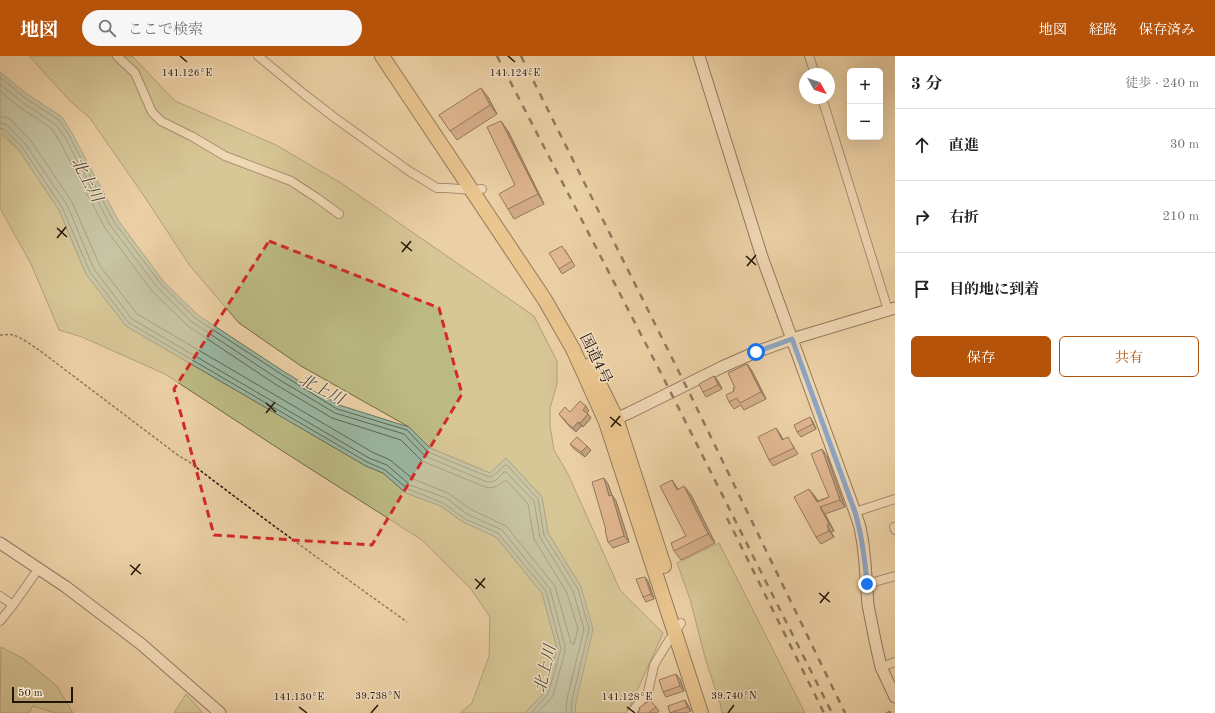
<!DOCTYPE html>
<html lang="ja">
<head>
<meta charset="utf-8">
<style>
	:root { --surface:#fff; --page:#f6f6f6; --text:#202124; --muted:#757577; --line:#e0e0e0; --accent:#b45309 }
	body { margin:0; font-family:"Old Standard TT","Noto Serif JP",serif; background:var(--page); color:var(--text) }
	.controls { position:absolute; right:12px; top:12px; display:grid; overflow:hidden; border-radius:6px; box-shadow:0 4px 16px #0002 }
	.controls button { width:36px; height:36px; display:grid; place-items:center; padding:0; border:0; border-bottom:1px solid var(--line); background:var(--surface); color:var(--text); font:20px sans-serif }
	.compass { position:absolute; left:799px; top:12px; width:36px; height:36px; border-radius:50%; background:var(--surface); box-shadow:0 4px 16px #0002; rotate:130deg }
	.scale { position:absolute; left:12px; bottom:10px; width:61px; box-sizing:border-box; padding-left:4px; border:2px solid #221308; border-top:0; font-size:11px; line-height:14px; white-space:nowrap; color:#221308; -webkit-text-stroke:3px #f3e0c4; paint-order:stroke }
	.stop { position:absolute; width:12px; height:12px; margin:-9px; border:3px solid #1a73e8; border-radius:50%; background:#fff }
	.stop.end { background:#1a73e8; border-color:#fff; box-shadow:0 1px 4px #0008 }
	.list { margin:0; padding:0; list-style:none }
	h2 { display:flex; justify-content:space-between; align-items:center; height:52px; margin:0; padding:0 16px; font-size:17px }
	h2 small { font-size:13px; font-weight:400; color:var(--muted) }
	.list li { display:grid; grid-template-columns:26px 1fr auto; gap:12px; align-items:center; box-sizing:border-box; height:72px; padding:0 16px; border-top:1px solid var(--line) }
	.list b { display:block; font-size:15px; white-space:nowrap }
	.list em { font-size:13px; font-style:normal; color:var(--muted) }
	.actions { display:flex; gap:8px; padding:12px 16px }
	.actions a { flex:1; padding:9px 0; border:1px solid var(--accent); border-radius:6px; text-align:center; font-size:14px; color:var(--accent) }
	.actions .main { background:var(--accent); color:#fff }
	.icon { flex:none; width:22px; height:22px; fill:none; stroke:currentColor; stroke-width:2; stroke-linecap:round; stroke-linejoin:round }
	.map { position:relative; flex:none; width:895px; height:657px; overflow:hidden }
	header { display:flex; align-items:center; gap:24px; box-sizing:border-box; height:56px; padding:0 20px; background:var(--accent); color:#fff }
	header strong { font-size:19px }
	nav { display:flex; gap:22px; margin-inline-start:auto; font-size:14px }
	.search { width:280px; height:36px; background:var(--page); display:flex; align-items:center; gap:10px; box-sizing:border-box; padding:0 14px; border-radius:22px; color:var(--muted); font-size:15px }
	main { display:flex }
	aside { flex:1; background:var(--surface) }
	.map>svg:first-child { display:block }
	.green { fill:#bcba83; stroke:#6f6646 }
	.water { fill:#9ab7a2; stroke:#6a7564 }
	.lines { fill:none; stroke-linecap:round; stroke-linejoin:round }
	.shore { stroke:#5e6555; stroke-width:1 }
	.street-casing { stroke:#54422f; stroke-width:10 }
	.secondary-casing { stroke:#221308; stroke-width:13 }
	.highway-casing { stroke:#221308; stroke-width:16 }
	.path { stroke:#221308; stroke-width:1.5; stroke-dasharray:3 2; stroke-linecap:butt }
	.street { stroke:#f3e0c4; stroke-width:8 }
	.secondary { stroke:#f3e0c4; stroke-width:11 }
	.highway { stroke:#e6b872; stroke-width:14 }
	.rail { stroke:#221308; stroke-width:2.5; stroke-dasharray:7 7; stroke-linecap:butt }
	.wall { fill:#b58265; stroke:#221308 }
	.shaded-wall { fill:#946a52; stroke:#221308 }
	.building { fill:#d39775; stroke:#221308 }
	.route { stroke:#1a73e8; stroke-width:5 }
	.marked { fill:none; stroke:#d62828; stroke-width:3; stroke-dasharray:8 5; stroke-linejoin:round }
	.ticks { fill:none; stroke:#221308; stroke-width:1.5 }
	.labels { text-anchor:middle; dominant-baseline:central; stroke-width:3; stroke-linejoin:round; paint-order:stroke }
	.street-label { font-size:15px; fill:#221308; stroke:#f3e0c4 }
	.water-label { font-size:16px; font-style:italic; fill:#4c4c3e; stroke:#f3e0c4 }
	.ticks-label { font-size:10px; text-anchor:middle; fill:#221308; stroke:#f3e0c4; stroke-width:3; stroke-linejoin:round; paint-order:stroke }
</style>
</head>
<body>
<header>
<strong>地図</strong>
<div class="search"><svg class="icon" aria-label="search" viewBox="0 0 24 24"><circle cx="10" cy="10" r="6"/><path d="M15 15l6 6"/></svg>ここで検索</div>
<nav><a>地図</a><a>経路</a><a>保存済み</a></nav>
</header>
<main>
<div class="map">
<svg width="895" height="657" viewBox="0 0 895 657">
	<rect width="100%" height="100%" fill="#ecd0a5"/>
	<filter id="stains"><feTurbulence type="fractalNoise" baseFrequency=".005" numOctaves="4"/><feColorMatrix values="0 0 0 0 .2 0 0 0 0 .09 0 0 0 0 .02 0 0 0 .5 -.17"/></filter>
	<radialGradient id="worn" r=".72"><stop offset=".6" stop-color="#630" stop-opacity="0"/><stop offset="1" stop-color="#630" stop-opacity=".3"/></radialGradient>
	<!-- green -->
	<path class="green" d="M29 0H132L175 45 276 89 341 127 534 260 557 305V328L550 352V370L554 394 568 418 620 534 663 577 627 657H575L581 531 548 477 542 441 506 402 490 417 430 392 409 371 301 310 239 267 190 210 144 140 89 61 70 45Z
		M0 77 19 94 59 154 86 218 126 270 366 410 383 417 406 437 441 450 463 466 496 481 542 537 557 592 545 636 525 657H460L472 647 489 600 490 561 471 533 422 484 270 387 165 318 82 281 59 274 31 208 0 152Z
		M719 487 805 657H722L720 647 706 605 690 543 677 507Z
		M1 591 24 603 57 630 73 657H55L33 650 29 657H0Z
		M186 638 203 657H174Z"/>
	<!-- water -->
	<path class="water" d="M0 16 27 38 62 61 72 77 118 164 164 226 198 259 283 315 339 349 409 371 430 392 490 417 506 402 542 441 548 477 581 531 593 573 576 646 575 657H525L545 636 557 592 542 537 496 481 463 466 441 450 406 437 383 417 366 410 126 270 86 218 59 154 19 94 0 74Z"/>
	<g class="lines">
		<!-- shore -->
		<path class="shore" d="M0 21 25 42 59 64 69 79 114 166 161 228 195 262 281 318 337 353 407 374 428 396 489 421 493 420 505 409H507L538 443 544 479 578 533 589 573 572 644 571 657
			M0 28 22 46 55 68 65 81 110 169 157 231 192 266 278 323 335 357 404 378 425 400 487 426H490L495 425 504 416H506L534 445 540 481 573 535 584 573 567 643 566 657
			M0 35 18 50 51 72 59 84 105 172 152 235 188 270 275 328 332 362 401 384 422 405 485 431C493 433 498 430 504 425H507L528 448 534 483 567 537 578 573 574 588H572L571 587 555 530 506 470 470 453 448 437 413 423 390 404 372 396 137 258 100 210 72 146 31 85 11 64 5 61H0
			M0 67 7 69 26 89 67 149 94 213 132 263 369 402 387 409 410 429 446 442 467 458 502 474 550 533 565 590V595L553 640 537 657
			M0 72 4 73 22 91 62 151 90 216 129 267 367 406 385 414 408 433 443 447 465 463 498 477 546 535 561 593 548 638 531 657"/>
		<!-- street casing -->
		<g class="street-casing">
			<path id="street" d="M117 0 135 17 152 56 161 65 193 81 225 100 291 125 317 142 339 158
				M258 0 304 38 335 62 409 115 437 132H447L472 134 482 133
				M809 0 815 18
				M822 42 888 254
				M855 456 895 443
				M895 471H894L895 474
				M867 528 895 520
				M0 540 13 549
				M0 565 13 549 39 512
				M881 611 895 606
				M631 657 648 636 654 609 666 589 681 567"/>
		</g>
		<!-- secondary casing -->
		<g class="secondary-casing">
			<path id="secondary" d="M699 0 762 201 855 456 860 471 863 488 865 507 868 549 876 589 881 611 895 641
				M610 365 629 357 722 311 756 296 792 283 895 252
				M0 487 66 531 141 588 220 657"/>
		</g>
		<!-- highway casing -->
		<g class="highway-casing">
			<path id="highway" d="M382 0 545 244 573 293 606 366 701 657
				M590 309 616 362 664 510"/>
		</g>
		<!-- path -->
		<path class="path" d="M0 279C4 279 9 278 13 279 21 281 31 289 39 294L179 400 188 405C259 460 333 513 407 566"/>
		<!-- street -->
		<use href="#street" class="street"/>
		<!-- secondary -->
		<use href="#secondary" class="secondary"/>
		<!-- highway -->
		<use href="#highway" class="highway"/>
		<!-- rail -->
		<path class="rail" d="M497 0 664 323 832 657
			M521 0 689 336 845 657
			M727 462 824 657"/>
	</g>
	<!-- wall -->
	<path class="wall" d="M488 41 497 58 457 84 439 59Z
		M508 75 544 148 514 163 508 153 515 129Z
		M565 194 575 210 562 218 559 213Z
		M747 308 752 315 766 343 744 354 741 349 734 353 729 346 734 335 735 332Z
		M714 320 718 325 722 333 706 341 703 336Z
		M589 355 587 357 591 362 583 371 581 370 576 376 569 370 559 358 570 356Z
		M813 366 816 373 801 381 797 376Z
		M780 378 783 384 792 388 798 398 773 410 769 404Z
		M570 388 587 390 591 394 585 401 574 393Z
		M827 400 845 451 825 458 834 475 831 476 834 481 821 488 816 481 814 439 818 445 829 441Z
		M608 428 612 439 616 445 629 486 613 492 608 486 606 474Z
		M678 433 691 439 715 487 681 504 674 495 686 480Z
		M648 525 654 543 646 546 643 541Z
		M680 623 684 635 666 641 663 636Z
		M688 649 691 655 686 657H670L668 650Z
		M656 651 659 655 657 657H638Z"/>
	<!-- shaded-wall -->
	<path class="shaded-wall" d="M481 32 488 41 497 58 490 49Z
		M501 65 508 75 544 148 538 138Z
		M747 308 752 315 766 343 761 336Z
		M714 320 718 325 722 333 718 329Z
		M586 350 589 355 586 358 583 354Z
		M588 358 591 362 583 371 580 367Z
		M810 361 813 366 816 373 813 368Z
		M578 366 581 370 576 376 573 372Z
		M776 372 780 378 787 390 782 384Z
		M587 390 591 394 585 401 581 396Z
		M822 393 827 400 845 451 840 444Z
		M604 422 608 428 614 446 609 440Z
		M672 424 678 433 677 434Z
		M684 430 691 439 715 487 708 478Z
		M809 433 814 439 821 452 817 446Z
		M612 439 616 445 629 486 624 480Z
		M820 451 825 458 834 475 829 468Z
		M827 469 831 476 834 481 829 475Z
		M645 521 648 525 654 543 651 538Z
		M676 618 680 623 684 635 680 630Z
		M685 644 688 649 691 655 687 651Z"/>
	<!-- building -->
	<path class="building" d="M481 32 490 49 450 75 439 59Z
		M501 65 538 138 508 153 499 138 515 129 487 71Z
		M562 190 572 205 559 213 549 197Z
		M747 308 761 336 740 347 737 342 729 346 726 339 734 335 733 332H735L728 317Z
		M714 320 718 329 703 336 699 328Z
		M580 345 586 350 583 354 588 358 580 367 578 366 573 372 566 366V365L559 358 565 351 570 356Z
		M810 361 813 368 797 376 794 369Z
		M776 372 782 384 788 381 794 392 769 404 758 381Z
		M577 381 587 390 581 396 570 388Z
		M822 393 840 444 820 451 829 468 827 469 829 475 816 481 794 441 809 433 817 446 829 441 811 398Z
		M604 422 609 440 612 439 624 480 608 486 605 474H606L592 426Z
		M672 424 677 434 684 430 708 478 674 495 671 487 686 480 660 430Z
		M645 521 651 538 643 541 636 523Z
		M676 618 680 630 663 636 659 624Z
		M650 644 656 651 648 657H638L640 654 639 652Z
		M685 644 687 651 670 657 668 650Z
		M890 655 891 657H886Z"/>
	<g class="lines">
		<!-- route -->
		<path class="route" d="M756 296 792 283 855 456C862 480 865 504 867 528"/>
	</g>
	<!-- marked area -->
	<path d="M0 0H895V657H0ZM269 185 439 252 462 338 372 489 214 479 174 333Z" fill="#ecd0a5" fill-opacity=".55" fill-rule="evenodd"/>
	<path class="marked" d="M269 185 439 252 462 338 372 489 214 479 174 333Z"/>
	<!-- ticks -->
	<path class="ticks" d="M180 0 187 6M508 0 515 6M57 172 67 181M57 182 66 171M401 186 412 195M402 196 411 185M746 200 756 209M747 210 756 199M266 347 276 356M266 357 275 346M610 361 621 370M611 371 620 360M130 509 141 518M131 519 140 508M475 523 485 532M476 533 485 522M819 537 830 546M820 547 829 536M299 651 307 657M627 651 635 657M371 657 378 649M728 657 734 649"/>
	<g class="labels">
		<!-- street labels -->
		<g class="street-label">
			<text transform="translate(595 303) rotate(64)">国道4号</text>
		</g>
		<!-- water labels -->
		<g class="water-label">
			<text transform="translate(86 124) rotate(62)">北上川</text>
			<text transform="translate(321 334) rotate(27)">北上川</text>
			<text transform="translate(546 613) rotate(-77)">北上川</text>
		</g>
	</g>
	<g class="ticks-label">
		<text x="187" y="20">141.126°E</text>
		<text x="515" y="20">141.124°E</text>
		<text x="378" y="643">39.738°N</text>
		<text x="734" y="643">39.740°N</text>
		<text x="299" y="644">141.130°E</text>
		<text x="627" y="644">141.128°E</text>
	</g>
	<rect width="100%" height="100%" filter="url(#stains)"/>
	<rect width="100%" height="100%" fill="url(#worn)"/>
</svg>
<div class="controls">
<button>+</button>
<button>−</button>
</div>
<svg class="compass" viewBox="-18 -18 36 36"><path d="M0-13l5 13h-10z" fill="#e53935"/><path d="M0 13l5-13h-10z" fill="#757577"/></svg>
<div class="scale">50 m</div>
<div class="stop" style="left:756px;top:296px"></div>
<div class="stop end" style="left:867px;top:528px"></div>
</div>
<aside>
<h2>3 分<small>徒歩 · 240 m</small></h2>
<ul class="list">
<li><svg class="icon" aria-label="ahead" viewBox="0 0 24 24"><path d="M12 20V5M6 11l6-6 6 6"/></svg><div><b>直進</b></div><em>30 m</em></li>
<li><svg class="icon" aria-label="right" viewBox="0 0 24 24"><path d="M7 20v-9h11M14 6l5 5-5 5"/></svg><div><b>右折</b></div><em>210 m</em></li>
<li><svg class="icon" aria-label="arrive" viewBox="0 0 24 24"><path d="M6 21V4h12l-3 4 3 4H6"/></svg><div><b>目的地に到着</b></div></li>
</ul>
<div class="actions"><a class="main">保存</a><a>共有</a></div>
</aside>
</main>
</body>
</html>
